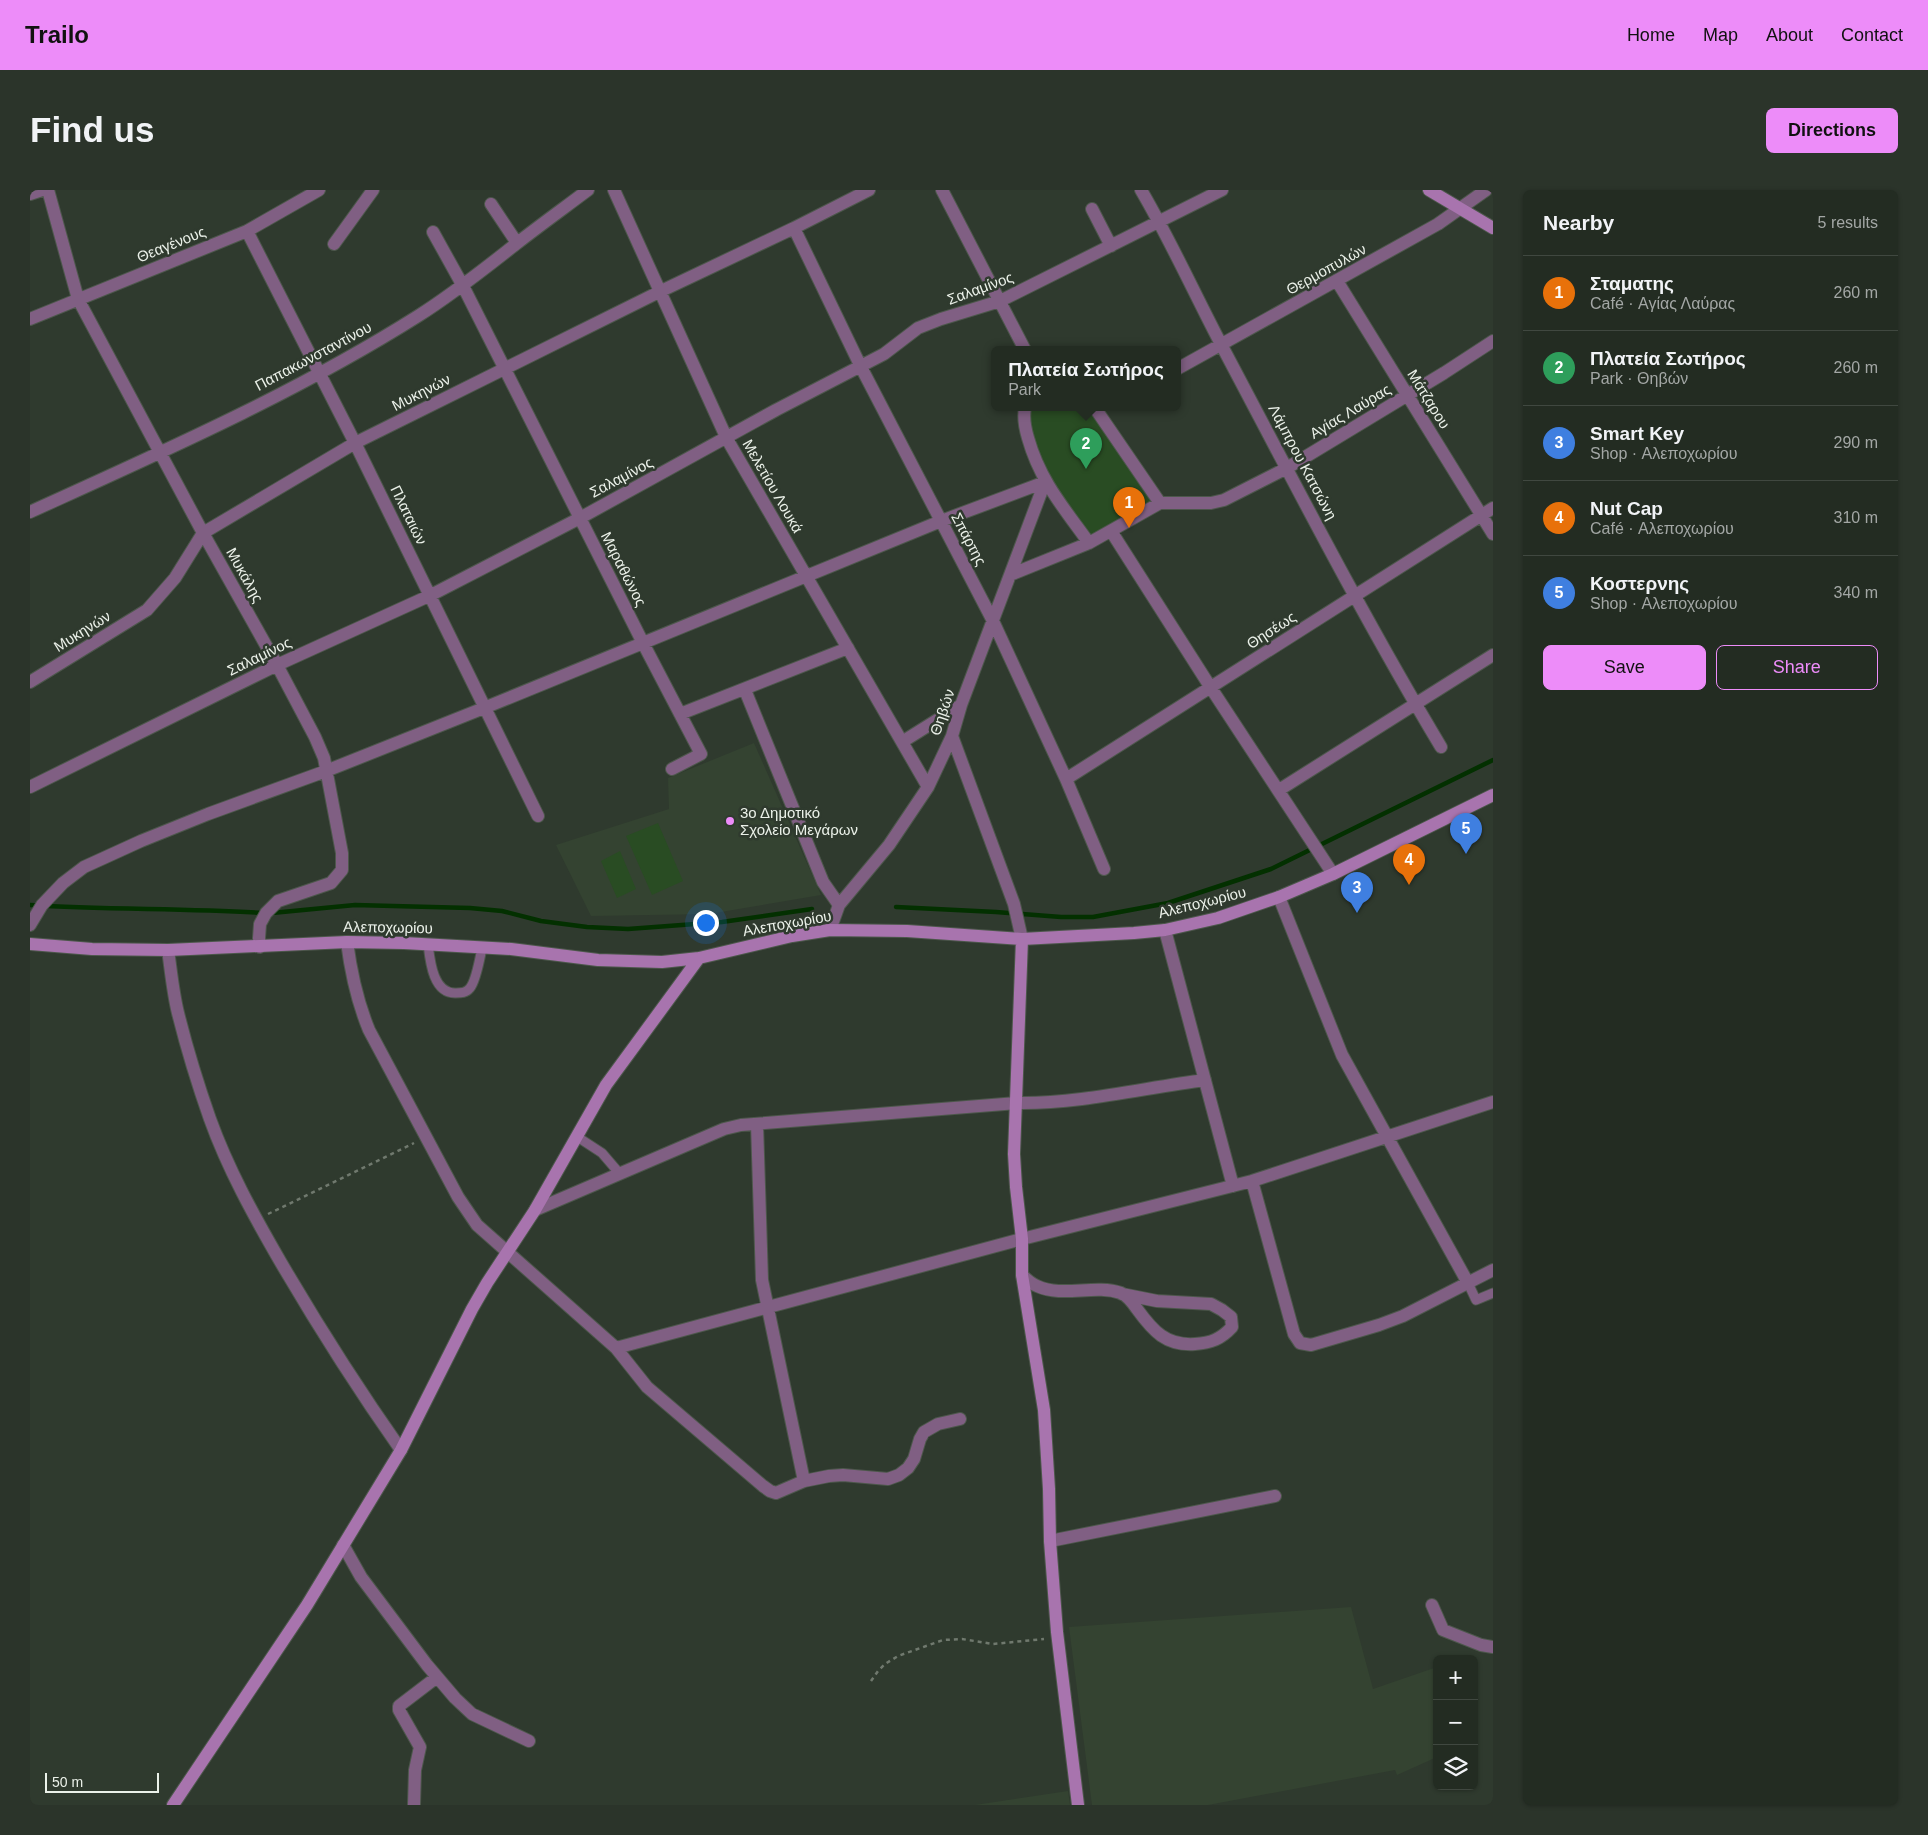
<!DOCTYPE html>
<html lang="en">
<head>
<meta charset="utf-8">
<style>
	:root { --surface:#232c22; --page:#2b342a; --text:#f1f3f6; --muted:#a3a7a5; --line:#404840; --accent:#ed8cf9 }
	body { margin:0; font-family:Helvetica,sans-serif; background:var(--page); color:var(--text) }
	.controls { position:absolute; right:15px; bottom:15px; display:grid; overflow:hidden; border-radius:8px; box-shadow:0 1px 4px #0004 }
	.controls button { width:45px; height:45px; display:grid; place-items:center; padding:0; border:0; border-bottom:1px solid var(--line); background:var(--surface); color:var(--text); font:25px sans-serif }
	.scale { position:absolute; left:15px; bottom:12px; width:114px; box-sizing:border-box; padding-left:5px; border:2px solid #ebf1e9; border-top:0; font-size:14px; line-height:18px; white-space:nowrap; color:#ebf1e9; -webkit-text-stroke:4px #2f3a2e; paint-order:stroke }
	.you { position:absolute; left:675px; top:732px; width:18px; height:18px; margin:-12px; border:4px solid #fff; border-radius:50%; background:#1a73e8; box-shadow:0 0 0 8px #1a73e833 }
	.badge { display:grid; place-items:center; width:32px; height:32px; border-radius:50%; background:var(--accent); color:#fff; font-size:16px; font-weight:700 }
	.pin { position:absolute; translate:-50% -41px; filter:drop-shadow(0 1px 2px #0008) }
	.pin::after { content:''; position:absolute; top:26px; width:18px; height:15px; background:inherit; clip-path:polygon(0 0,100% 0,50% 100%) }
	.popup { position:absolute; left:961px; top:156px; width:190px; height:65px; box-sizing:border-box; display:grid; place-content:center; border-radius:8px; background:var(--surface); filter:drop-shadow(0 1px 4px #0005); font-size:16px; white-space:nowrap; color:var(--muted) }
	.popup b { font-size:19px; color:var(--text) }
	.popup::after { content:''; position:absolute; left:50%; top:100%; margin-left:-10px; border:10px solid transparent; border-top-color:var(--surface) }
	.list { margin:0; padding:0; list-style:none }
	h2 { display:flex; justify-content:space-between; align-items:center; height:65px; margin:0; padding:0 20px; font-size:21px }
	h2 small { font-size:16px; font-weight:400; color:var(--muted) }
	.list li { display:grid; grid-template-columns:32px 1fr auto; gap:15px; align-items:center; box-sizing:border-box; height:75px; padding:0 20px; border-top:1px solid var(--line) }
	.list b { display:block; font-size:19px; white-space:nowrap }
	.list p { margin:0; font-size:16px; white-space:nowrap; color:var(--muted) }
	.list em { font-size:16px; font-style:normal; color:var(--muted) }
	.actions { display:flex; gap:10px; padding:15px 20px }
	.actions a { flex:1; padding:11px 0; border:1px solid var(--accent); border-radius:8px; text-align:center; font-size:18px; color:var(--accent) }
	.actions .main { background:var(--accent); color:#111 }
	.icon { flex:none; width:28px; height:28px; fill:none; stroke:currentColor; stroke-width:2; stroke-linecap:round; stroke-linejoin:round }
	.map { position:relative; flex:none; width:1463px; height:1615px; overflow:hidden; border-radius:8px }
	header { display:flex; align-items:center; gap:30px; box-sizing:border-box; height:70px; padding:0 25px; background:var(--accent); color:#111 }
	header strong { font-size:24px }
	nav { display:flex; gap:28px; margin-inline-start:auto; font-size:18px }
	.intro { display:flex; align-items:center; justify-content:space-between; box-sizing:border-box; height:120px; padding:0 30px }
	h1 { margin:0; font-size:35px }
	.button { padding:12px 22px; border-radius:8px; background:var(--accent); color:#111; font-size:18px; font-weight:700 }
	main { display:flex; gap:30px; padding:0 30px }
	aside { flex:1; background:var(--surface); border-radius:8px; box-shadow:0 1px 4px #0004 }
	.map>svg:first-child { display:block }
	.built { fill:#344331 }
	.green { fill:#294c23 }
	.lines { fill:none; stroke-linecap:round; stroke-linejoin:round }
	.stream { stroke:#033000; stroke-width:4.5 }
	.lane-casing { stroke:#4d574c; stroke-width:11 }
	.street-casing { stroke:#4d574c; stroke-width:14 }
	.secondary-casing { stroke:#4d574c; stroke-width:14 }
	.path { stroke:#70796e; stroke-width:2.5; stroke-dasharray:4 4; stroke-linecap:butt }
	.lane { stroke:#805f83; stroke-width:9 }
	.street { stroke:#805f83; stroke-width:12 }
	.secondary { stroke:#a874ae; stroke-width:12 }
	.poi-dot { fill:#ed8cf9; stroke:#2f3a2e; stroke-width:2 }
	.labels { text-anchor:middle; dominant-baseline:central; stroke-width:5; stroke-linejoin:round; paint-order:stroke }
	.street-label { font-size:15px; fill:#ebf1e9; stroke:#2f3a2e }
	.poi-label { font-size:15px; fill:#ebf1e9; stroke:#2f3a2e; text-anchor:start }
</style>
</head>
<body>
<header>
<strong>Trailo</strong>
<nav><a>Home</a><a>Map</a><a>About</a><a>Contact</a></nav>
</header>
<div class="intro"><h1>Find us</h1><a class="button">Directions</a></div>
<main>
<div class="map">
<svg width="1463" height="1615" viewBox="0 0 1463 1615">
	<rect width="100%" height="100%" fill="#2f3a2e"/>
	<!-- built -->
	<path class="built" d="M724 553 791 705 679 724 561 726 526 655 639 619 638 588Z
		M1321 1417 1343 1499 1407 1477V1567L1367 1585 1365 1580 1178 1615H1062L1039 1437Z
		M1038 1601 1040 1615H945Z"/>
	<!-- green -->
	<path class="green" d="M1000 218H1058L1124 313 1060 350 1017 291 996 238Z
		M628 633 653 691 622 705 596 646Z
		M590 661 606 699 587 708 571 671Z"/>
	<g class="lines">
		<!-- stream -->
		<path class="stream" d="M0 715C78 720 156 718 234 723
			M866 717 966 722 1031 727H1063L1138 713 1241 679 1463 570
			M242 723 325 715 440 718 472 721 511 731 557 737 598 739 692 732 782 719"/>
		<!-- lane casing -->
		<g class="lane-casing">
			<path id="lane" d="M398 754C400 771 403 804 426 803 431 803 436 803 440 798 446 791 450 768 452 758
				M546 946 572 963 590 984
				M1438 1093 1446 1110 1463 1103"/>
		</g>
		<!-- street casing -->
		<g class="street-casing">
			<path id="street" d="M18 0 48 109 173 343 247 475 285 547 294 568 312 663V680L301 693 248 711 236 723 230 734 229 748 230 757
				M584 0 697 249 898 597
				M912 0 995 160
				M1111 0C1141 51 1165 105 1193 158 1264 292 1333 427 1411 557
				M0 4 12 0
				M461 14 487 53
				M1062 19 1081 56
				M764 38 831 177 963 431 1036 589 1074 679
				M217 41 325 253 508 626
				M403 42 433 96 613 453 671 564 642 579
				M304 54 343 0
				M1307 91 1463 344
				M0 129 217 41 289 0
				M1147 179 1408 34 1456 0
				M995 218C993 228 995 238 998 248 1010 291 1034 318 1059 353
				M1065 218 1130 313
				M0 322C132 262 266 203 388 126 423 104 454 79 486 54 509 36 534 18 558 0
				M1081 341 1181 498 1303 684
				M980 385 1059 353 1130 313H1181L1194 310 1257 278 1414 183 1463 151
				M0 492 117 420 145 388 173 343 325 253 629 102 764 38 839 0
				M715 500 793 692 809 715
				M650 524 818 458
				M922 546 984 714 992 749
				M872 552 931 515
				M1036 589 1463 318
				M0 597 247 475 401 405 550 328 746 220 854 164 888 138 911 129 970 111 1192 0
				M1249 600 1463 465
				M1249 707 1312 865 1438 1093
				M0 735 12 715 33 693 54 677 111 651 178 624 296 581 454 518 911 331 1015 292
				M800 740 809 715 859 655 898 597 922 546 931 515 1015 292
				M1135 740 1203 996
				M317 752C321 783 327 811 339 840L428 1007 447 1035 586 1158 617 1197 733 1296 740 1301 746 1303 774 1291 799 1286 813 1285 858 1289 869 1285 878 1278 884 1269 890 1249 894 1242 908 1234 930 1229
				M138 760C141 781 143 803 148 823 157 859 168 895 180 929 198 979 224 1026 250 1071 288 1136 328 1199 371 1260
				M727 934 732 1090 774 1291
				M1222 991 1264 1144 1270 1153 1281 1155 1349 1135 1373 1126 1463 1080
				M505 1020 694 939 711 935 987 913C1050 914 1113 898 1175 890
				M992 1085C996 1089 1002 1094 1007 1096 1033 1108 1064 1094 1091 1103 1098 1106 1103 1113 1107 1119 1123 1141 1136 1156 1165 1154 1181 1153 1191 1149 1202 1137L1201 1127 1192 1120 1181 1114 1127 1111 1092 1104
				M586 1158 992 1049 1222 991 1463 912
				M1020 1351 1245 1306
				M313 1355 331 1387 397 1475 425 1508 442 1524 499 1551
				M1402 1415 1413 1440 1451 1455 1463 1457
				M384 1615 385 1580 390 1557 369 1520V1516L407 1487"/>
		</g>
		<!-- secondary casing -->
		<g class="secondary-casing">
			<path id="secondary" d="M1399 0 1463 38
				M992 749 984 964 986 997 992 1049V1085L1014 1220 1019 1299 1020 1351 1027 1442 1048 1615
				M0 754 62 759 138 760 317 752 374 753 481 759 568 770 632 772 669 768 762 746 800 740 877 741 992 749 1104 743 1135 740 1188 728 1249 707 1303 684 1463 605
				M143 1615 277 1415 371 1260 442 1119 457 1093 505 1020 576 895 669 768"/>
		</g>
		<!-- path -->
		<path class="path" d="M238 1024 384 953
			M841 1491 848 1481 855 1474 868 1466 913 1450 932 1449 963 1454 1014 1449"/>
		<!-- lane -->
		<use href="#lane" class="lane"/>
		<!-- street -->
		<use href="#street" class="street"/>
		<!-- secondary -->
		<use href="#secondary" class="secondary"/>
	</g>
	<!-- markers -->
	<circle class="poi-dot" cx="700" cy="631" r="5"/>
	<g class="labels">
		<!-- street labels -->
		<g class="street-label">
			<text transform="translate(141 54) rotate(-22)">Θεαγένους</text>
			<text transform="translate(1296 79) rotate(-29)">Θερμοπυλών</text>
			<text transform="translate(950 98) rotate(-20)">Σαλαμίνος</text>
			<text transform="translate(283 166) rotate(-28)">Παπακωνσταντίνου</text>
			<text transform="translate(391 202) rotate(-27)">Μυκηνών</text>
			<text transform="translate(1399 209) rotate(58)">Μάτζαρου</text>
			<text transform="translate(1320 221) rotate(-31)">Αγίας Λαύρας</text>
			<text transform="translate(1273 272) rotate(62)">Λάμπρου Κατσώνη</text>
			<text transform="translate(591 287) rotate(-28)">Σαλαμίνος</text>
			<text transform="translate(743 296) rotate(60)">Μελετίου Λουκά</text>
			<text transform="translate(379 325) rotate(64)">Πλαταιών</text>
			<text transform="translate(939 349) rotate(62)">Σπάρτης</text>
			<text transform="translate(594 379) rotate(63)">Μαραθώνος</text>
			<text transform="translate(215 385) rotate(61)">Μυκάλης</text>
			<text transform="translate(1241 440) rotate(-33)">Θησέως</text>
			<text transform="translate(52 441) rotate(-32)">Μυκηνών</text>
			<text transform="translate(229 466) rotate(-26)">Σαλαμίνος</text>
			<text transform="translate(912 522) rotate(-71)">Θηβών</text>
			<text transform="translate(1172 712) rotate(-14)">Αλεποχωρίου</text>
			<text transform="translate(757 733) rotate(-10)">Αλεποχωρίου</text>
			<text transform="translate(358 737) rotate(1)">Αλεποχωρίου</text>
		</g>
		<!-- poi labels -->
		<g class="poi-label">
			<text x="710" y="622">3ο Δημοτικό<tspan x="710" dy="17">Σχολείο Μεγάρων</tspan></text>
		</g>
	</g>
</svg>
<div class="controls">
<button>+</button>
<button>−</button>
<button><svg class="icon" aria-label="layers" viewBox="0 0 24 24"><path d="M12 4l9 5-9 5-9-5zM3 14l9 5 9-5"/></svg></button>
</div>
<div class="scale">50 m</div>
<div class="you"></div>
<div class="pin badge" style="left:1099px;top:338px;background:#e8710a">1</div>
<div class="pin badge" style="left:1056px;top:279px;background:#2e9e5b">2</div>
<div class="popup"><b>Πλατεία Σωτήρος</b>Park</div>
<div class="pin badge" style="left:1327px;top:723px;background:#3f7fe0">3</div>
<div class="pin badge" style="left:1379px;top:695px;background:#e8710a">4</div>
<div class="pin badge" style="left:1436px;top:664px;background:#3f7fe0">5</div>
</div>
<aside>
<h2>Nearby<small>5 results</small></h2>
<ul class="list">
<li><span class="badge" style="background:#e8710a">1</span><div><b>Σταματης</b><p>Café · Αγίας Λαύρας</p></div><em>260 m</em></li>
<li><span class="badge" style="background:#2e9e5b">2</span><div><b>Πλατεία Σωτήρος</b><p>Park · Θηβών</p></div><em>260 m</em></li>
<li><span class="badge" style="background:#3f7fe0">3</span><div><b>Smart Key</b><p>Shop · Αλεποχωρίου</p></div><em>290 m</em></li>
<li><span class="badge" style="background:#e8710a">4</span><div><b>Nut Cap</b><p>Café · Αλεποχωρίου</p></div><em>310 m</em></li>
<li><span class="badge" style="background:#3f7fe0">5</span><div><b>Κοστερνης</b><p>Shop · Αλεποχωρίου</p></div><em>340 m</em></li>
</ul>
<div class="actions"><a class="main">Save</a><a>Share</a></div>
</aside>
</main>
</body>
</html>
